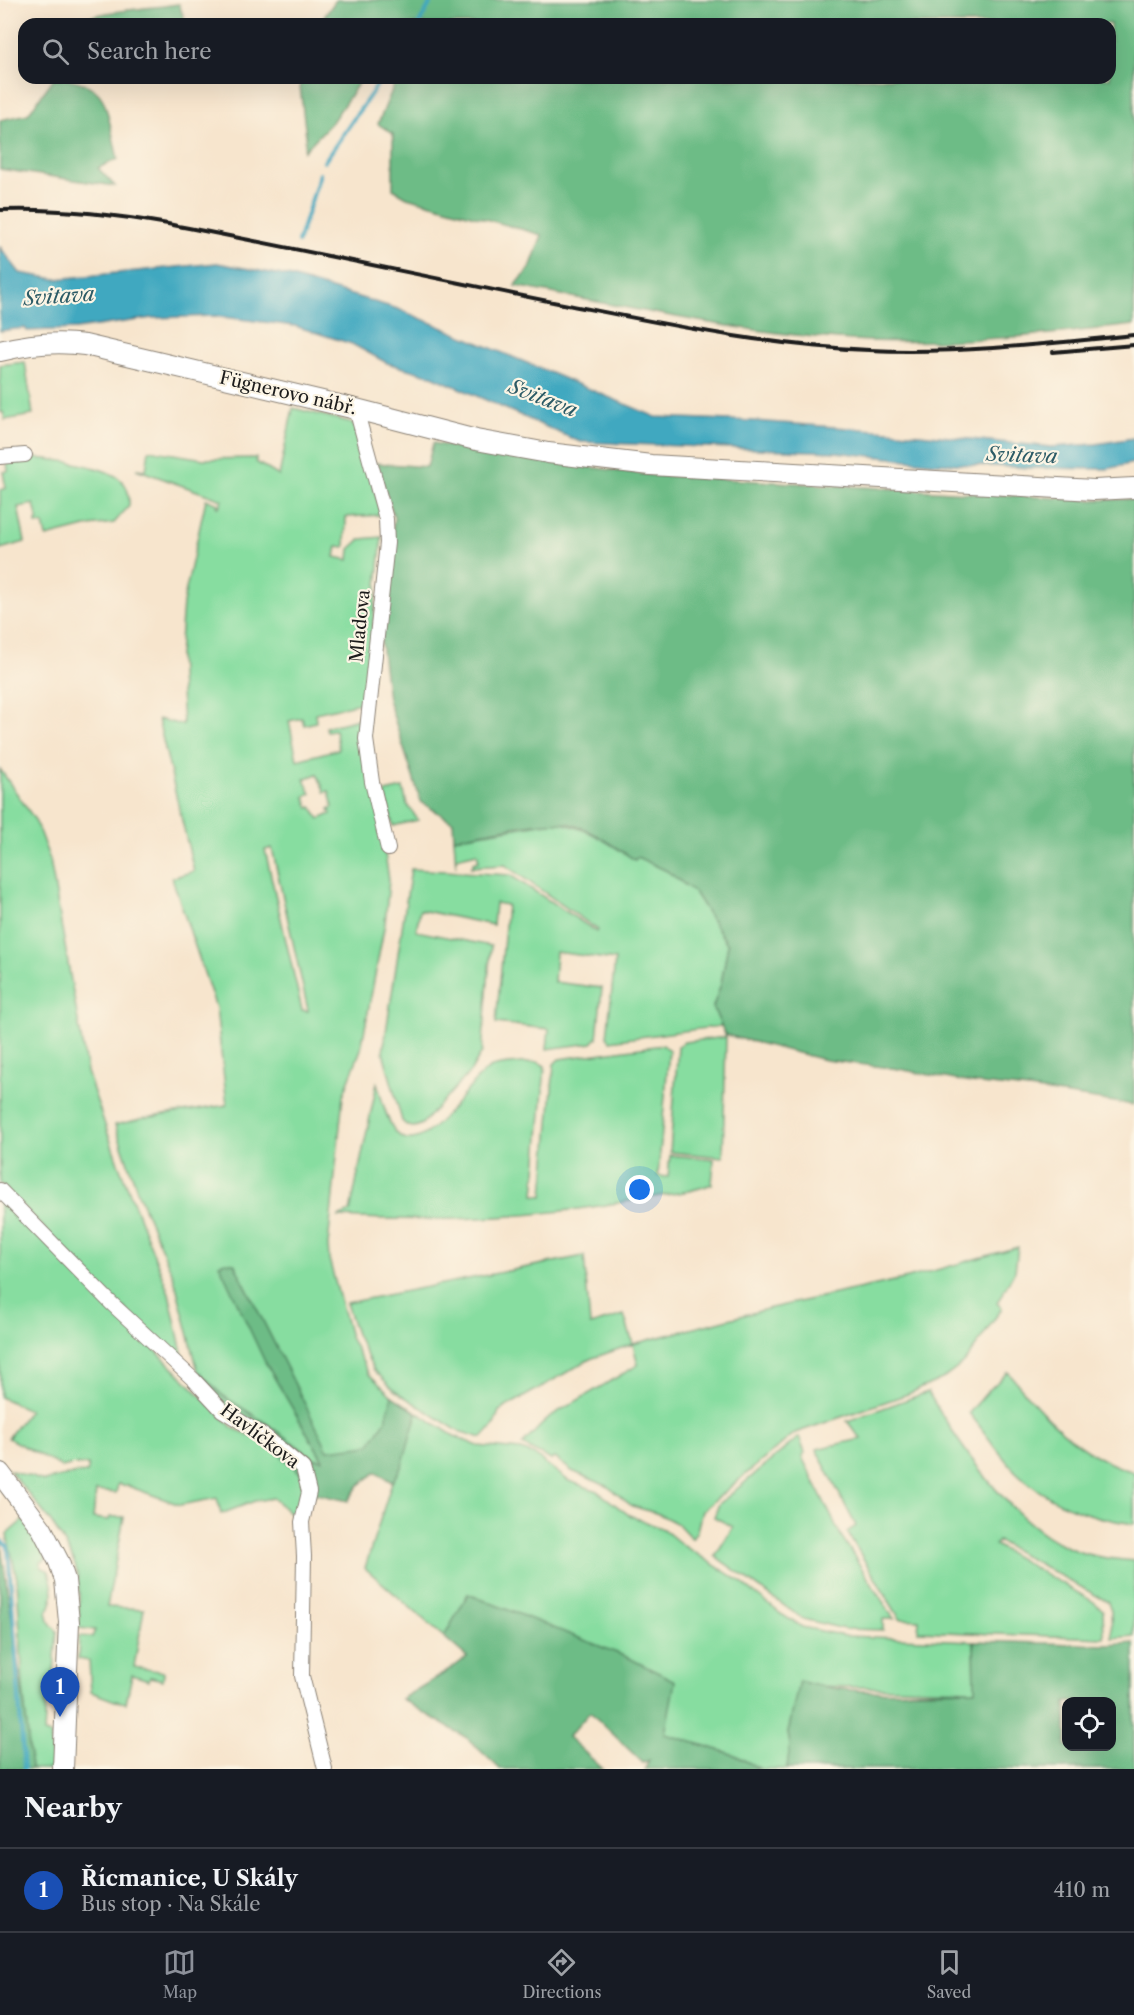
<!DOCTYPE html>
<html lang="en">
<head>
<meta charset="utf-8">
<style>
	:root { --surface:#171b24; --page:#242831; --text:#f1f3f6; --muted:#9ea1a6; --line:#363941; --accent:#8c9099 }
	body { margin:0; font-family:"Libre Caslon Text",serif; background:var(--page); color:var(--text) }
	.controls { position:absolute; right:18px; bottom:18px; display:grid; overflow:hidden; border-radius:12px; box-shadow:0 6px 24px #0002 }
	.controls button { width:54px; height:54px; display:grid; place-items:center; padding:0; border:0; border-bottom:2px solid var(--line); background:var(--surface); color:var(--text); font:30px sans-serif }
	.you { position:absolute; left:640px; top:1190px; width:21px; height:21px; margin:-15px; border:4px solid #fff; border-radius:50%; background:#1a73e8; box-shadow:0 0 0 9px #1a73e833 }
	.badge { display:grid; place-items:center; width:39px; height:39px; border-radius:50%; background:var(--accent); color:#fff; font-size:20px; font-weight:700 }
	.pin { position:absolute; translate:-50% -50px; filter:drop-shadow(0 2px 3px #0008) }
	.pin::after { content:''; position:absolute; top:32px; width:21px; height:18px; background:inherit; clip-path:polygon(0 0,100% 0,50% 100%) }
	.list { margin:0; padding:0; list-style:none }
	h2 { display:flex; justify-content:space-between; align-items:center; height:78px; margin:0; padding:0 24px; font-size:26px }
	h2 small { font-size:20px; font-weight:400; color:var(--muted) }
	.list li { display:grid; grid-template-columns:39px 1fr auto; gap:18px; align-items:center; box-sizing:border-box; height:84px; padding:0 24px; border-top:2px solid var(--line) }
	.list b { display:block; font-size:22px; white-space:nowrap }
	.list p { margin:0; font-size:20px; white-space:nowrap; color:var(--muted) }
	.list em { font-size:20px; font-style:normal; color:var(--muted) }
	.icon { flex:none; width:33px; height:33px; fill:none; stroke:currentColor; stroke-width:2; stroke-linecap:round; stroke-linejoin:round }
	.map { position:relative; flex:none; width:1134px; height:1769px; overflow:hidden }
	.search { position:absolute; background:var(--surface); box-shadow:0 6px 24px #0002; left:18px; right:18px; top:18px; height:66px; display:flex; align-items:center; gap:15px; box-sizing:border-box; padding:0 21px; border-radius:18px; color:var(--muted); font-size:22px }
	.sheet { height:162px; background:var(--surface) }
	nav { display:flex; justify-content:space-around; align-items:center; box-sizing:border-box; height:84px; border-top:2px solid var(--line); background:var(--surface); font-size:16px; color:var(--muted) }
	nav a { display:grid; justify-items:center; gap:3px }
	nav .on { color:var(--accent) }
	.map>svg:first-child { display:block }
	.green { fill:#87dda0; stroke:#527c5e; stroke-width:1.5; fill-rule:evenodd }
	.forest { fill:#6dbc86; stroke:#446c51; stroke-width:1.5; fill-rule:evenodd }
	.water { fill:#40a8c0; stroke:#2e626e; stroke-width:1.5 }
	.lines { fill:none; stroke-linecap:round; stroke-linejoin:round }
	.stream { stroke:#40a8c0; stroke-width:4 }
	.street-casing { stroke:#8a8074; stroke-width:16 }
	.secondary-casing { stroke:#8a8074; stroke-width:22 }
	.street { stroke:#fff; stroke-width:14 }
	.secondary { stroke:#fff; stroke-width:20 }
	.rail { stroke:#1c1c1c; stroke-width:4 }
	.labels { text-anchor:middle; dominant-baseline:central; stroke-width:4.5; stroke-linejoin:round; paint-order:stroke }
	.street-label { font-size:18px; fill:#1c1c1c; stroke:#fcf5e5 }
	.water-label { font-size:20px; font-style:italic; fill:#2c5b66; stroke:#fcf5e5 }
</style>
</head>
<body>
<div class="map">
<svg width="1134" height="1769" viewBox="0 0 1134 1769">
	<rect width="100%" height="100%" fill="#fcf5e5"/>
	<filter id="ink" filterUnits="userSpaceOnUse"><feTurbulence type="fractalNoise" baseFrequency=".0167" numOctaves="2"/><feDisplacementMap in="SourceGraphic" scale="12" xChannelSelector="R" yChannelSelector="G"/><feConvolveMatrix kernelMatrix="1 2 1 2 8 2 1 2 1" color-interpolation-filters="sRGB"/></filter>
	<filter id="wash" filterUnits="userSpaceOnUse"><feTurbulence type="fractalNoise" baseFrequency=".008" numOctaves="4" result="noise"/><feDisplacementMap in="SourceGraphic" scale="24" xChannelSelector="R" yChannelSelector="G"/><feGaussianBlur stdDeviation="1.35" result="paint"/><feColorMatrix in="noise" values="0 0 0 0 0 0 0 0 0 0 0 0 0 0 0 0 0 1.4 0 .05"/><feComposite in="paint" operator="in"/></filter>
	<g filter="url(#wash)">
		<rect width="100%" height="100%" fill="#f7e5cd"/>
		<!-- green -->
		<path class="green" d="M25 362 33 415 5 420 3 412H0V365Z
			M293 408 350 422 356 428 382 515 346 517 345 547 337 546 335 557 349 560 350 549 361 539 382 537 365 702 315 713 316 722 304 725 302 718 289 721 297 760 339 749 335 730 327 731 326 727 355 720 364 714 389 880 385 923 361 1049 343 1096 328 1245 329 1259 350 1337 369 1374 392 1396 454 1436 478 1446 520 1450 533 1454 569 1481 597 1491 629 1515 663 1529 684 1546 738 1580 781 1614 802 1627 845 1636 974 1641 975 1690 815 1686 799 1681 788 1733 790 1744 787 1769H760L735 1755 665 1734 501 1608 468 1594 444 1637 365 1568 392 1482 376 1472 358 1486 348 1501 314 1485 219 1400 198 1371 174 1278 139 1196 115 1125 145 1118 227 1105 216 1008 172 878 194 871 158 719 183 725 179 656 183 603 206 499 218 504 217 507H219L222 500 136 469 146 470 149 450 204 459 256 458V462L279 476ZM317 774 325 792 329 791 333 807 329 809 331 814 319 819 312 807 309 808 305 797 311 794 304 779ZM272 848 308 1010V1011L302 1010 265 850Z
			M32 458C54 459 104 465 121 480 129 487 129 497 129 506L114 523 89 526 46 537 43 524H36V521L38 520 34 504 18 507 25 542 0 549V490L6 488 3 472 8 471 7 462Z
			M0 769 35 820 50 860 87 1072 118 1163 169 1293 184 1362 104 1290 0 1183Z
			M403 788 407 804 418 820 393 826 385 792Z
			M554 822C587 827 607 842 635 860L637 856 667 871 694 892 728 945 721 984 713 1007 721 1026 610 1041 607 1037 615 960 556 952 554 982 602 988 597 1038 592 1043 547 1049 549 1029 496 1023 507 905 495 903 493 925 420 910 416 931 491 946 482 1052 471 1071 422 1124C414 1129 408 1128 402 1121L383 1052 411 869 510 875 597 932 598 930 505 865 470 867 473 866V863L479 861 477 853 456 858V867L454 838Z
			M726 1037 723 1157 670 1152 678 1047 684 1042Z
			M663 1045 669 1050 658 1176 668 1177 670 1155 714 1159 712 1184C689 1193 664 1195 640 1199 541 1218 439 1223 338 1217L350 1212 377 1083C382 1097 385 1118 395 1131 423 1167 470 1075 492 1067 504 1063 526 1063 538 1062L545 1066 534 1195 543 1196 554 1064 559 1059Z
			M0 1194 233 1428C259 1439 291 1455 305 1480L298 1520 273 1498 255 1501 221 1514 217 1498 180 1505 128 1486 118 1484 116 1493 96 1491 93 1518 109 1520 110 1517H124L107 1607 144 1609 134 1667 164 1672 163 1680 150 1677 149 1680 132 1675 126 1703 115 1701 91 1692 89 1661 78 1659 79 1636 92 1637 95 1630 79 1628C79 1608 81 1580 74 1562 60 1528 32 1499 9 1470L44 1481 74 1474 87 1473 89 1465H71L62 1467 8 1438 29 1410 0 1397Z
			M1018 1247 1015 1271 997 1303 1002 1308 964 1363 944 1378 908 1394 795 1433 702 1511 697 1531 692 1539 678 1524 659 1514 632 1506 607 1486 572 1471 555 1458 551 1460 522 1445 549 1417 638 1365 633 1344 590 1359 499 1411 494 1425 482 1438 458 1431 395 1391 374 1370 356 1334 346 1303 584 1256 590 1325 624 1315 633 1344 771 1308 908 1278Z
			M1008 1372C1042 1415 1079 1456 1134 1472V1524C1090 1518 1048 1504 1016 1472 999 1454 985 1432 969 1413L988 1391Z
			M928 1392C960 1447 1016 1531 1080 1552 1097 1558 1116 1559 1134 1561V1636L1112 1638 1111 1610 1108 1602 998 1541 995 1545 1094 1602 1103 1610 1104 1638 918 1631 919 1620 900 1619 847 1532 856 1526 816 1449 861 1439 847 1421Z
			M799 1437 805 1453 802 1457 840 1534 894 1619H883V1630L844 1629 803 1619 715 1556 733 1527 714 1517 719 1504Z
			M23 1520 44 1550 46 1560 41 1562V1567L49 1571C53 1587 56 1598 47 1612L50 1623 57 1631 52 1701 46 1703 44 1733 51 1735V1769H31L23 1687 17 1579 7 1534Z"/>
		<!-- forest -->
		<path class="forest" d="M336 0H1134V325C1046 335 959 344 870 341 750 336 633 308 515 286L530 268 542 235 407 197 393 189V134L378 124 397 78H1110V24H319Z
			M179 4 186 24H72C88 11 155 8 179 4Z
			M54 78C70 78 95 83 103 100 109 113 114 144 118 159L98 168 115 186 0 169V120L28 114Z
			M299 78H362L332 122 304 151 306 136Z
			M433 443 504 456 651 475 1094 500 1134 499V1105L1029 1089 971 1083 899 1069 825 1060 726 1035V1037L713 1007 721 984 728 945 694 892 667 871 637 857 635 860C616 848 596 832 574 825 548 817 484 833 454 838L453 822 421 802 388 699 381 642 394 517 376 463 427 467Z
			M225 1262 234 1263 328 1450 369 1445 386 1420 392 1396 417 1413 402 1466 392 1482 376 1472 358 1486 348 1501 312 1493 314 1485 219 1400 200 1372 222 1395 266 1423 314 1458 323 1460 265 1362 219 1264Z
			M0 1539 26 1716 31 1769H0Z
			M468 1594 627 1657 675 1681 665 1734 735 1755 760 1769H645L649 1760 643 1763 590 1712 568 1737 603 1769H500L467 1738 401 1699 448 1671 467 1657 444 1637Z
			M974 1641 1108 1645 1134 1643V1769H787L790 1744 788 1733 799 1681C852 1697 919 1690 975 1690ZM1066 1702H1112V1746H1066Z"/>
		<!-- water -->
		<path class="water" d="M0 247 20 273 56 279 217 263 288 276 398 309 656 417 754 421 889 431 1051 447 1096 444 1134 438V463L1107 469 1032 468 935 463 835 452 580 442 432 376 387 363 352 344 295 326 215 316 152 318 76 329 27 331 25 328 0 331Z"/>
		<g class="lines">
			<!-- stream -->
			<path class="stream" d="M419 24 432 0
				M324 162 382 78
				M298 242 320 174
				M0 1540 8 1546 24 1769"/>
		</g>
	</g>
	<g filter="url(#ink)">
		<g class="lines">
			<!-- street casing -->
			<g class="street-casing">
				<path id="street" d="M356 409 386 519 387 543 366 739 372 782 388 849
					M0 457 25 455
					M0 1190 111 1303 194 1380 222 1410 266 1437 303 1468 309 1492 302 1522 304 1556 302 1676 325 1769"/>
			</g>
			<!-- secondary casing -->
			<g class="secondary-casing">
				<path id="secondary" d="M0 351C28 344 56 341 85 345L356 409 476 440 548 453 651 465 1094 490 1134 488
					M0 1473 42 1529 59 1562 65 1580 69 1622 63 1769"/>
			</g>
			<!-- street -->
			<use href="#street" class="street"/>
			<!-- secondary -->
			<use href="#secondary" class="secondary"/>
			<!-- rail -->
			<path class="rail" d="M0 210C57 208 112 214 168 224 298 249 428 277 558 303 661 323 764 346 869 350 958 354 1046 344 1134 335
				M1053 352 1134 345"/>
		</g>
	</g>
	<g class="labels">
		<!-- street labels -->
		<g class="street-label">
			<text transform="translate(288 393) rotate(13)">Fügnerovo nábř.</text>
			<text transform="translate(360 626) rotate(-84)">Mladova</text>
			<text transform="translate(260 1436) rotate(37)">Havlíčkova</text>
		</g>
		<!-- water labels -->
		<g class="water-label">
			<text transform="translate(59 296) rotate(-4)">Svitava</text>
			<text transform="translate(543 398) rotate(21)">Svitava</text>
			<text transform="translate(1022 455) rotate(2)">Svitava</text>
		</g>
	</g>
</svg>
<div class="controls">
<button><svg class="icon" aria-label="locate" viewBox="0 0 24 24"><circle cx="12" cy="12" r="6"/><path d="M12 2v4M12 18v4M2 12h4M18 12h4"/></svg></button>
</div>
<div class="you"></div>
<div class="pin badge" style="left:60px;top:1717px;background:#1a4fb4">1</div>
<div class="search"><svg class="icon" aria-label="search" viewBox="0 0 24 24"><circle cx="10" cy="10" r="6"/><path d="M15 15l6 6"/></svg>Search here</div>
</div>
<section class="sheet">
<h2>Nearby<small></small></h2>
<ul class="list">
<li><span class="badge" style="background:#1a4fb4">1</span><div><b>Řícmanice, U Skály</b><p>Bus stop · Na Skále</p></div><em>410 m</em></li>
</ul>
</section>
<nav>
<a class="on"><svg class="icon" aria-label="map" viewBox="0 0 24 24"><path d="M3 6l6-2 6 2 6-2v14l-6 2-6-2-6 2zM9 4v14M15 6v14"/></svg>Map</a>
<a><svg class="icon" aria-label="directions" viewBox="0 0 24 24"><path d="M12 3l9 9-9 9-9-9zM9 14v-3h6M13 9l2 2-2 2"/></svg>Directions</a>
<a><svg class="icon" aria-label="saved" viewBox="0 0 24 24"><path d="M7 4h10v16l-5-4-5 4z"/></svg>Saved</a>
</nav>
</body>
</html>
